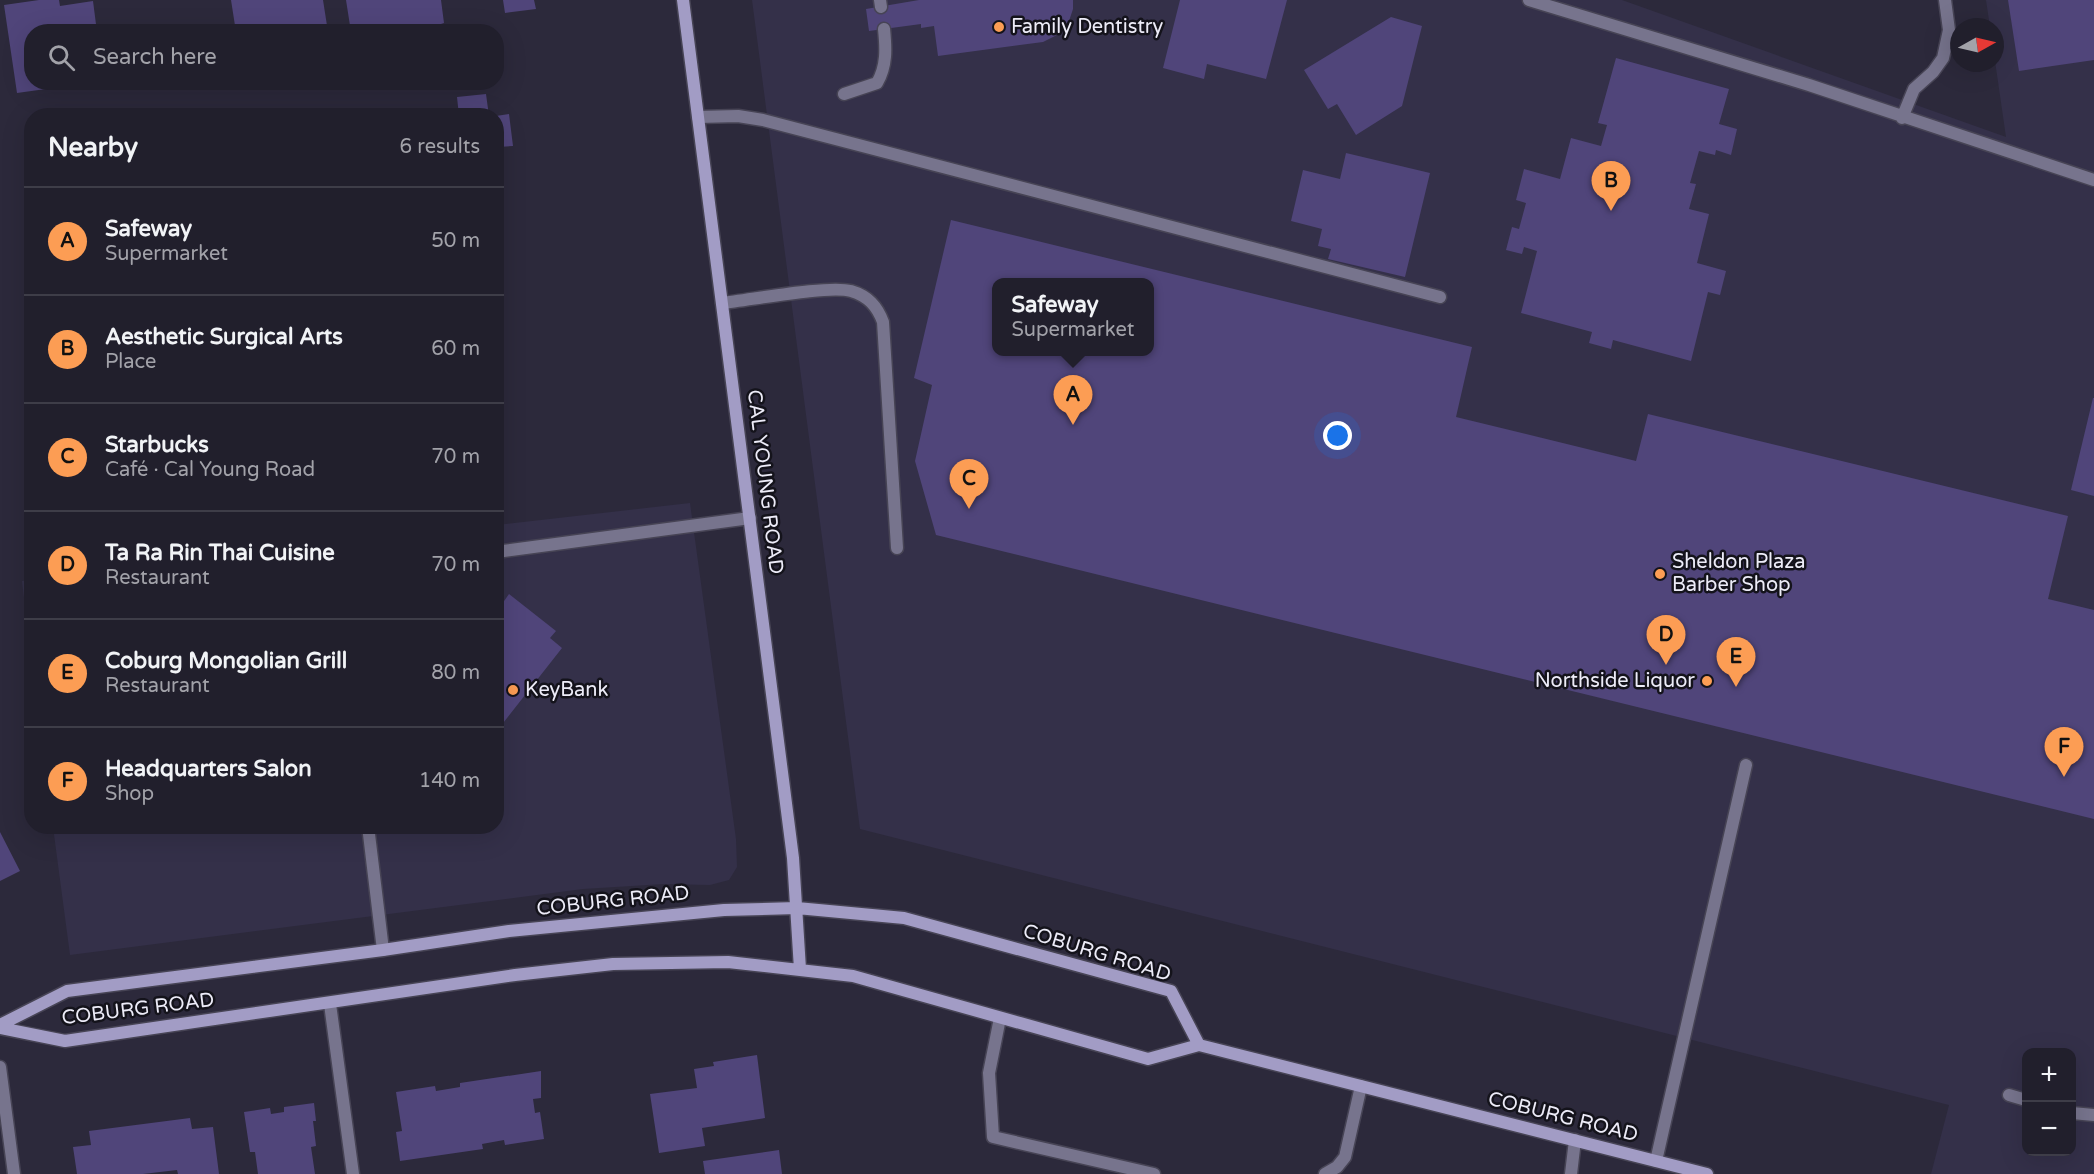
<!DOCTYPE html>
<html lang="en">
<head>
<meta charset="utf-8">
<style>
	:root { --surface:#211f2c; --page:#2d2c38; --text:#f1f3f6; --muted:#a2a2a9; --line:#3e3d48; --accent:#fc9d54 }
	body { margin:0; font-family:"Varela Round",sans-serif; background:var(--page); color:var(--text) }
	.controls { position:absolute; right:18px; bottom:18px; display:grid; overflow:hidden; border-radius:12px; box-shadow:0 6px 24px #0002 }
	.controls button { width:54px; height:54px; display:grid; place-items:center; padding:0; border:0; border-bottom:2px solid var(--line); background:var(--surface); color:var(--text); font:30px sans-serif }
	.compass { position:absolute; left:1950px; top:18px; width:54px; height:54px; border-radius:50%; background:var(--surface); box-shadow:0 6px 24px #0002; rotate:82deg }
	.you { position:absolute; left:1338px; top:436px; width:21px; height:21px; margin:-15px; border:4px solid #fff; border-radius:50%; background:#1a73e8; box-shadow:0 0 0 9px #1a73e833 }
	.badge { display:grid; place-items:center; width:39px; height:39px; border-radius:50%; background:var(--accent); color:#111; font-size:20px; font-weight:700 }
	.pin { position:absolute; translate:-50% -50px; filter:drop-shadow(0 2px 3px #0008) }
	.pin::after { content:''; position:absolute; top:32px; width:21px; height:18px; background:inherit; clip-path:polygon(0 0,100% 0,50% 100%) }
	.popup { position:absolute; left:992px; top:278px; width:162px; height:78px; box-sizing:border-box; display:grid; place-content:center; border-radius:12px; background:var(--surface); filter:drop-shadow(0 2px 4px #0005); font-size:20px; white-space:nowrap; color:var(--muted) }
	.popup b { font-size:22px; color:var(--text) }
	.popup::after { content:''; position:absolute; left:50%; top:100%; margin-left:-12px; border:12px solid transparent; border-top-color:var(--surface) }
	.list { margin:0; padding:0; list-style:none }
	h2 { display:flex; justify-content:space-between; align-items:center; height:78px; margin:0; padding:0 24px; font-size:26px }
	h2 small { font-size:20px; font-weight:400; color:var(--muted) }
	.list li { display:grid; grid-template-columns:39px 1fr auto; gap:18px; align-items:center; box-sizing:border-box; height:108px; padding:0 24px; border-top:2px solid var(--line) }
	.list b { display:block; font-size:22px; white-space:nowrap }
	.list p { margin:0; font-size:20px; white-space:nowrap; color:var(--muted) }
	.list em { font-size:20px; font-style:normal; color:var(--muted) }
	.icon { flex:none; width:33px; height:33px; fill:none; stroke:currentColor; stroke-width:2; stroke-linecap:round; stroke-linejoin:round }
	.map { position:relative; flex:none; width:2094px; height:1174px; overflow:hidden }
	.search { position:absolute; background:var(--surface); box-shadow:0 6px 24px #0002; left:24px; top:24px; width:480px; height:66px; display:flex; align-items:center; gap:15px; box-sizing:border-box; padding:0 21px; border-radius:24px; color:var(--muted); font-size:22px }
	.panel { position:absolute; background:var(--surface); box-shadow:0 6px 24px #0002; left:24px; top:108px; width:480px; height:726px; border-radius:24px }
	.map>svg:first-child { display:block }
	.built { fill:#343049; fill-rule:evenodd }
	.building { fill:#50457a; fill-rule:evenodd }
	.lines { fill:none; stroke-linecap:round; stroke-linejoin:round }
	.service-casing { stroke:#474455; stroke-width:15 }
	.tertiary-casing { stroke:#474455; stroke-width:15 }
	.secondary-casing { stroke:#474455; stroke-width:15 }
	.service { stroke:#77748d; stroke-width:12 }
	.tertiary { stroke:#77748d; stroke-width:12 }
	.secondary { stroke:#a29cc5; stroke-width:12 }
	.poi-dot { fill:#fc9d54; stroke:#14131b; stroke-width:2 }
	.labels { text-anchor:middle; dominant-baseline:central; stroke-width:5; stroke-linejoin:round; paint-order:stroke }
	.poi-label { font-size:20px; fill:#edecf8; stroke:#14131b; text-anchor:start }
	.street-label { font-size:20px; fill:#edecf8; stroke:#14131b }
</style>
</head>
<body>
<div class="map">
<svg width="2094" height="1174" viewBox="0 0 2094 1174">
	<rect width="100%" height="100%" fill="#2c293b"/>
	<!-- built -->
	<path class="built" d="M752 0H1622L2006 137 1995 61V27H1990L1986 0H2094V1174H1931L1949 1105 860 829ZM996 282H1150V352H996ZM2026 1052H2072V1152H2026Z
		M690 503 736 839 737 867 729 880 710 885 664 884 583 889 70 955 53 827 496 826 497 525Z
		M31 580H32L31 658 22 581Z"/>
	<!-- building -->
	<path class="building" d="M39 0H59L60 6 93 1 97 32H32V82L82 84 17 93 4 5Z
		M231 0H323L328 32H236Z
		M346 0H441L444 23 438 25 440 32H351Z
		M503 0H534L536 9 505 13Z
		M919 0H1073V9L1068 24 1055 36 1043 42 938 56 934 26 921 28V24L869 31 866 9Z
		M1180 0H1287L1266 79 1207 64 1204 79 1163 68Z
		M2008 0H2094V60L2019 71Z
		M1391 17 1422 26 1402 106 1356 135 1337 104 1328 109 1304 70Z
		M1616 58 1729 89 1719 124 1737 129 1731 155 1716 150 1715 155 1699 151 1690 183 1696 184 1689 209 1709 214 1697 263 1726 271 1720 295 1708 292 1691 361 1613 340 1611 349 1589 343 1592 332 1521 313 1537 251 1524 247 1522 254 1506 250 1512 227 1519 229 1526 203 1516 200 1524 169 1560 179 1571 138 1601 146 1607 125 1598 123Z
		M486 94 489 116H459L457 97Z
		M509 114 513 146 498 147 504 193 496 194V116Z
		M1346 153 1430 173 1405 277 1328 259 1331 249 1318 246 1322 229 1291 221 1303 170 1340 179Z
		M951 220 1472 347 1456 417 1636 461 1648 414 2068 516 2048 599 2094 610V819L936 535 915 461 932 385 914 378ZM996 282H1150V352H996Z
		M2093 398H2094V496L2071 490Z
		M509 594 556 631 550 638 562 648 496 732V599L502 604Z
		M0 832 20 871 0 881Z
		M757 1055 765 1118 702 1128 705 1146 659 1153 650 1094 697 1088 694 1069 714 1066 713 1062Z
		M541 1071V1098L533 1099 535 1113 540 1112 544 1139 505 1145 504 1140 482 1144 483 1149 400 1161 396 1132 402 1131 396 1092 435 1086 436 1091 460 1087V1083Z
		M314 1103 316 1121H313L316 1146 311 1147 315 1174H258L255 1152H250L244 1112 270 1108 271 1114 284 1112V1107Z
		M190 1118 192 1129 213 1127 219 1174H178L177 1170 143 1174H77L73 1147 91 1145 89 1131Z
		M779 1150 782 1174H705L703 1161Z"/>
	<g class="lines">
		<!-- service casing -->
		<g class="service-casing">
			<path id="service" d="M880 0 881 7
				M1529 0 1809 85 2094 180
				M844 94 877 83C887 66 886 48 884 29
				M698 117 738 116 763 120 1440 297
				M1902 118 1914 89 1933 72 1943 58 1949 30 1945 0
				M722 303C751 300 828 285 851 291 868 296 877 306 883 322L897 548
				M496 552 750 518
				M368 826 383 950
				M330 1004 353 1174
				M1000 1018 989 1073 993 1137 1154 1174
				M2009 1095 2026 1100
				M2072 1113 2094 1115
				M1656 1161 1746 765
				M1325 1174 1337 1167 1345 1157 1361 1086
				M1571 1174 1575 1140"/>
		</g>
		<!-- tertiary casing -->
		<g class="tertiary-casing">
			<path id="tertiary" d="M0 1067 14 1174"/>
		</g>
		<!-- secondary casing -->
		<g class="secondary-casing">
			<path id="secondary" d="M683 0 793 858 800 969
				M0 1025 67 991 383 950 509 931 724 910 797 908 904 918 1171 991 1199 1045
				M0 1028 65 1041 515 975 613 964 728 962 853 976 1148 1059 1199 1045 1707 1174"/>
		</g>
		<!-- service -->
		<use href="#service" class="service"/>
		<!-- tertiary -->
		<use href="#tertiary" class="tertiary"/>
		<!-- secondary -->
		<use href="#secondary" class="secondary"/>
	</g>
	<!-- markers -->
	<g class="poi-dot">
		<circle cx="999" cy="27" r="6"/>
		<circle cx="1660" cy="574" r="6"/>
		<circle cx="1707" cy="681" r="6"/>
		<circle cx="513" cy="690" r="6"/>
	</g>
	<g class="labels">
		<!-- poi labels -->
		<g class="poi-label">
			<text x="1011" y="27">Family Dentistry</text>
			<text x="1672" y="562">Sheldon Plaza<tspan x="1672" dy="23">Barber Shop</tspan></text>
			<text x="1695" y="681" text-anchor="end">Northside Liquor</text>
			<text x="525" y="690">KeyBank</text>
		</g>
		<!-- street labels -->
		<g class="street-label">
			<text transform="translate(765 482) rotate(83)">CAL YOUNG ROAD</text>
			<text transform="translate(613 901) rotate(-6)">COBURG ROAD</text>
			<text transform="translate(1097 953) rotate(17)">COBURG ROAD</text>
			<text transform="translate(138 1009) rotate(-7)">COBURG ROAD</text>
			<text transform="translate(1563 1117) rotate(14)">COBURG ROAD</text>
		</g>
	</g>
</svg>
<div class="controls">
<button>+</button>
<button>−</button>
</div>
<svg class="compass" viewBox="-18 -18 36 36"><path d="M0-13l5 13h-10z" fill="#e53935"/><path d="M0 13l5-13h-10z" fill="#a2a2a9"/></svg>
<div class="you"></div>
<div class="pin badge" style="left:1073px;top:425px">A</div>
<div class="popup"><b>Safeway</b>Supermarket</div>
<div class="pin badge" style="left:1611px;top:211px">B</div>
<div class="pin badge" style="left:969px;top:509px">C</div>
<div class="pin badge" style="left:1666px;top:665px">D</div>
<div class="pin badge" style="left:1736px;top:687px">E</div>
<div class="pin badge" style="left:2064px;top:777px">F</div>
<div class="search"><svg class="icon" aria-label="search" viewBox="0 0 24 24"><circle cx="10" cy="10" r="6"/><path d="M15 15l6 6"/></svg>Search here</div>
<section class="panel">
<h2>Nearby<small>6 results</small></h2>
<ul class="list">
<li><span class="badge">A</span><div><b>Safeway</b><p>Supermarket</p></div><em>50 m</em></li>
<li><span class="badge">B</span><div><b>Aesthetic Surgical Arts</b><p>Place</p></div><em>60 m</em></li>
<li><span class="badge">C</span><div><b>Starbucks</b><p>Café · Cal Young Road</p></div><em>70 m</em></li>
<li><span class="badge">D</span><div><b>Ta Ra Rin Thai Cuisine</b><p>Restaurant</p></div><em>70 m</em></li>
<li><span class="badge">E</span><div><b>Coburg Mongolian Grill</b><p>Restaurant</p></div><em>80 m</em></li>
<li><span class="badge">F</span><div><b>Headquarters Salon</b><p>Shop</p></div><em>140 m</em></li>
</ul>
</section>
</div>
</body>
</html>
